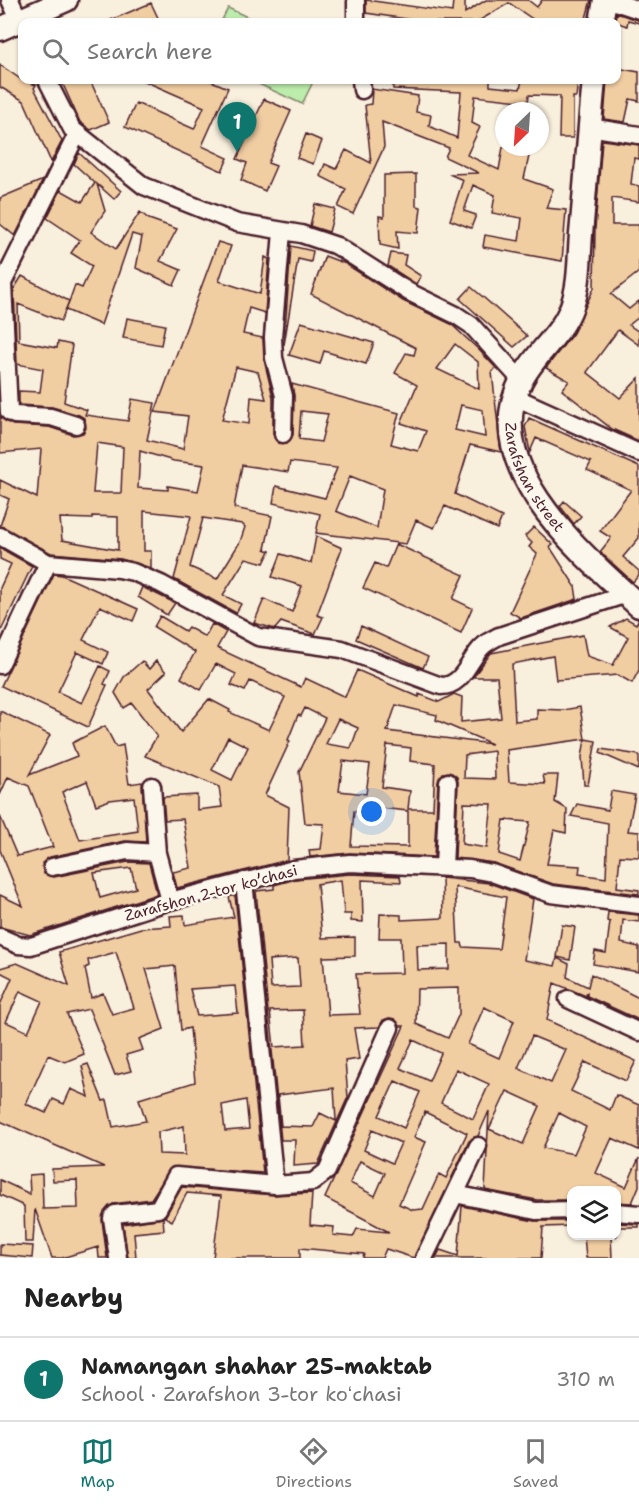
<!DOCTYPE html>
<html lang="en">
<head>
<meta charset="utf-8">
<style>
	:root { --surface:#fff; --page:#f6f6f6; --text:#222; --muted:#767676; --line:#e0e0e0; --accent:#0f766e }
	body { margin:0; font-family:"Shantell Sans",sans-serif; background:var(--page); color:var(--text) }
	.controls { position:absolute; right:18px; bottom:18px; display:grid; overflow:hidden; border-radius:12px; box-shadow:0 2px 4px #0004 }
	.controls button { width:54px; height:54px; display:grid; place-items:center; padding:0; border:0; border-bottom:2px solid var(--line); background:var(--surface); color:var(--text); font:30px sans-serif }
	.compass { position:absolute; left:495px; top:102px; width:54px; height:54px; border-radius:50%; background:var(--surface); box-shadow:0 2px 4px #0004; rotate:205deg }
	.you { position:absolute; left:372px; top:812px; width:21px; height:21px; margin:-15px; border:4px solid #fff; border-radius:50%; background:#1a73e8; box-shadow:0 0 0 9px #1a73e833 }
	.badge { display:grid; place-items:center; width:39px; height:39px; border-radius:50%; background:var(--accent); color:#fff; font-size:20px; font-weight:700 }
	.pin { position:absolute; translate:-50% -50px; filter:drop-shadow(0 2px 3px #0008) }
	.pin::after { content:''; position:absolute; top:32px; width:21px; height:18px; background:inherit; clip-path:polygon(0 0,100% 0,50% 100%) }
	.list { margin:0; padding:0; list-style:none }
	h2 { display:flex; justify-content:space-between; align-items:center; height:78px; margin:0; padding:0 24px; font-size:26px }
	h2 small { font-size:20px; font-weight:400; color:var(--muted) }
	.list li { display:grid; grid-template-columns:39px 1fr auto; gap:18px; align-items:center; box-sizing:border-box; height:84px; padding:0 24px; border-top:2px solid var(--line) }
	.list b { display:block; font-size:22px; white-space:nowrap }
	.list p { margin:0; font-size:20px; white-space:nowrap; color:var(--muted) }
	.list em { font-size:20px; font-style:normal; color:var(--muted) }
	.icon { flex:none; width:33px; height:33px; fill:none; stroke:currentColor; stroke-width:2; stroke-linecap:round; stroke-linejoin:round }
	.map { position:relative; flex:none; width:639px; height:1258px; overflow:hidden }
	.search { position:absolute; background:var(--surface); box-shadow:0 2px 4px #0004; left:18px; right:18px; top:18px; height:66px; display:flex; align-items:center; gap:15px; box-sizing:border-box; padding:0 21px; border-radius:12px; color:var(--muted); font-size:22px }
	.sheet { height:162px; background:var(--surface) }
	nav { display:flex; justify-content:space-around; align-items:center; box-sizing:border-box; height:84px; border-top:2px solid var(--line); background:var(--surface); font-size:16px; color:var(--muted) }
	nav a { display:grid; justify-items:center; gap:3px }
	nav .on { color:var(--accent) }
	.map>svg:first-child { display:block }
	.green { fill:#bcedac; stroke:#83866c; stroke-width:1.5 }
	.building { fill:#f1cda2; stroke:#4a1f2b; stroke-width:1.5; fill-rule:evenodd }
	.lines { fill:none; stroke-linecap:round; stroke-linejoin:round }
	.street-casing { stroke:#4a1f2b; stroke-width:21 }
	.secondary-casing { stroke:#4a1f2b; stroke-width:27 }
	.street { stroke:#fbf7ec; stroke-width:16 }
	.secondary { stroke:#fbf7ec; stroke-width:22 }
	.labels { text-anchor:middle; dominant-baseline:central; stroke-width:5; stroke-linejoin:round; paint-order:stroke }
	.street-label { font-size:15px; fill:#4a1f2b; stroke:#fbf7ec }
</style>
</head>
<body>
<div class="map">
<svg width="639" height="1258" viewBox="0 0 639 1258">
	<rect width="100%" height="100%" fill="#f9efdd"/>
	<filter id="ink" filterUnits="userSpaceOnUse"><feTurbulence type="fractalNoise" baseFrequency=".0167" numOctaves="2"/><feDisplacementMap in="SourceGraphic" scale="12" xChannelSelector="R" yChannelSelector="G"/><feConvolveMatrix kernelMatrix="1 2 1 2 8 2 1 2 1" color-interpolation-filters="sRGB"/></filter>
	<g filter="url(#ink)">
		<!-- green -->
		<path class="green" d="M228 8 258 22H221Z
			M250 80H314L302 104Z"/>
		<!-- building -->
		<path class="building" d="M366 0 452 12 453 0H465V13L486 0H528L537 7 542 0H591L585 22H537L509 3 477 22H427L366 13Z
			M151 3 160 22H106Z
			M616 13 639 20V23L628 20 627 26 615 22Z
			M0 65 22 80 36 85 34 88 62 141 51 162 24 101 0 87Z
			M616 68 639 72V101L630 99 625 122 604 119 607 80H616Z
			M61 80H90L109 122 91 130 80 122Z
			M142 80H209L228 88 202 146 228 158 222 171 125 127 136 103 194 129 204 107Z
			M393 80H490V86L520 89 522 80H578L576 97H573V138H559L560 96 529 95 528 102 475 96 472 123 480 127 467 155 499 170 503 147H531L524 179 553 189 546 208 566 210 562 261 483 247 485 235 519 241 522 218 492 213 495 195 473 185 464 211 476 215 471 228 450 220 463 180 449 174 479 173 445 157 449 148 382 122 384 147 353 214 338 207 346 189 320 176 325 164 336 169 346 150 371 163 365 105 371 104 372 89 418 96 416 112 431 115 429 126 457 138 461 92 393 89Z
			M264 99 291 111 268 163 276 166 265 191 241 180 247 163 237 159Z
			M306 134 322 141 313 164 297 158Z
			M602 140 639 145V159L634 158 631 184 639 186V202L612 198V225H639V272L611 294 629 309 639 301V317L629 325 639 332V345L618 330 587 372 620 398 639 378V441L612 429 562 390 569 381 546 368 573 333 594 288 595 229Z
			M79 153 121 191 114 199 97 184 105 211 91 232 116 249 140 212 149 219 177 229 160 261 181 270 174 285 136 268 142 237 132 234 101 325 66 310 75 285 82 288 92 266 71 253 80 240 47 218 61 190 82 202 95 183 74 164Z
			M416 174V206L421 207 418 233 397 231 398 249 380 245 379 216 384 217V175Z
			M43 180 15 236 0 224V198Z
			M315 204 335 209 329 232 310 226Z
			M218 242 231 246 219 281 260 294 265 257 269 259 265 313 249 308 243 334 263 338 264 360 273 397V434L278 443H287L293 435 294 396 292 384 399 413 391 444 418 451 426 431 401 423 417 385 395 373 406 353 414 355 416 348 311 294 325 256 346 264 403 301 451 324 478 349 496 368 492 372 501 452 470 445 455 494 502 517 497 529 445 506 434 528 416 520 406 544 316 533 320 514 273 503 276 486 325 498 337 468 290 462 288 472 242 465 234 508 272 516 265 549 270 551 264 563 246 558 223 595 241 604 236 613 174 579 191 516 144 511V551H151V568L121 559 51 553 0 526 9 499 0 495V480L37 498 41 449 0 453V417L13 425 49 427 73 435 83 433 86 428 84 418 79 415 52 407 19 405V391L40 392 43 369 17 364 14 289 22 276 69 301 61 321 18 304 19 341 57 348 58 342 72 345 64 402 87 410 85 415 128 421 132 399 155 403 147 440 183 449 188 416 155 412ZM455 344 478 362 479 389 437 369ZM236 367 258 372 266 399 251 397 249 424 222 420ZM461 405 483 410 485 437 455 430ZM301 411 328 414 321 442 299 439ZM97 443 123 447 121 493H93ZM140 451 174 461 204 465 198 491 168 486V490L138 488ZM350 476 383 489 377 528 336 511ZM92 516 118 517V550L62 540 60 518 92 519ZM203 518 242 524 245 527 240 542 217 579 190 567Z
			M291 246 313 251 311 262 298 259 284 345Z
			M391 253 406 255 404 265 421 276 416 284 388 266Z
			M471 287 483 297 527 336 514 347 460 299Z
			M127 318 165 325 161 345 123 338Z
			M301 322 374 343 366 364 324 351 320 364 289 355Z
			M529 418 639 467V538L623 557 639 571V575L633 582 600 552 611 538 600 531 631 490 587 470 591 462 536 438 530 452 525 427Z
			M564 501 581 516 574 524 560 506Z
			M534 527 553 545 550 547 575 586 577 599 521 618 510 612 537 554 529 547 532 543 525 536Z
			M316 536 342 548 317 615 323 617 315 634 281 622 275 629 254 623 264 599 292 612 302 586 272 577 281 554 311 563Z
			M396 544 464 575 453 599 472 608 461 633 363 588 375 563 386 568Z
			M0 548 32 566 0 633V588L11 564 0 559Z
			M54 574 62 575 138 609 133 621 100 606 83 640 108 652 103 664 77 652 58 692 82 703 100 666 110 671 104 684 107 685 88 727 1 686Z
			M142 587 175 603 167 615 138 597Z
			M160 616 185 631 188 627 205 637 212 624 226 632 217 648 301 687 305 678 345 697 357 670 419 697V694L439 702 454 694 462 697 461 722 501 718 497 677H473L491 653 583 635 587 656 613 665 628 637 610 627 626 618 636 624 639 619V670L632 683 618 675 556 680 553 656 512 664 515 721 537 719V709L563 710 580 707 585 739 507 750 509 782 545 784 543 775H558L555 802 567 809 566 833 554 830 547 864 580 866 579 874 606 878 608 823 571 816 577 804 608 810 611 791 635 795 628 831 639 832V857L620 856 617 887 639 890V894L553 884 494 863 455 858 458 782 457 777 449 772 443 773 438 782 434 857 350 853 310 857 309 850 321 849 324 824 305 823 299 772 325 718 305 708 301 716 298 715 288 740 290 741 265 795 289 807 287 860 177 888 173 872 191 868 183 819 165 820 163 797 197 795V810L222 807 219 787 145 756 157 736 132 703 124 708 115 693 124 677 142 661 149 669 156 661 166 672 148 689 181 732 209 699 230 710 229 712 269 730 285 697 250 681 245 691 231 685 236 674 216 664 201 690 181 678 195 652 154 627ZM396 705 437 715 436 720 492 744 387 731ZM338 719 358 728 351 748 326 744ZM228 737 248 747 232 780 212 770ZM387 745 411 748 410 761 435 764 433 809H408L410 791 382 787ZM494 751 495 779 464 778 465 755ZM343 761 370 764 366 794 339 791ZM464 803 492 804 487 848 462 844ZM379 808 408 811V847L351 846 354 811 379 814ZM504 820 530 822 520 861 499 854Z
			M361 626 428 657 423 668 356 639Z
			M0 711 50 735 29 775 77 756 72 743 105 726 116 747 123 745 129 784 142 782 146 842 125 841 50 857 42 863 44 874 54 877 128 862 149 863 157 894 30 935 0 927V895L23 906 0 850V816L17 856 53 847 29 786 8 777 0 795ZM87 781 96 805 110 800 134 797 138 831 80 840 62 792ZM131 868 136 888 100 898 94 873Z
			M585 739 596 741 588 785H584L582 757Z
			M601 749 639 755V770L600 753Z
			M350 874 400 876 401 882 362 880 363 922 351 921V914H344L341 880 317 884 322 938 355 937V956L323 957 328 1015 360 1014 356 974 402 973 401 938H379L380 914 401 915V920L443 918 442 878 489 883 533 899 524 960 555 966 557 958 569 964 567 977 588 987 591 974 639 998V1020L587 996V992L586 996 554 983 547 1020 636 1061 626 1081 585 1062 571 1091 610 1110 616 1095 639 1105V1150L612 1138 596 1173 626 1187 639 1158V1186L632 1203 616 1202V1191H572V1200H537L485 1190 489 1111 478 1136 469 1141 414 1258 386 1249 382 1258H363L364 1254 300 1248V1258H213L221 1196 187 1193 172 1221 165 1217 182 1187 274 1195 312 1193 310 1225 334 1227 333 1235 353 1237 357 1229 389 1232 325 1198 404 1026H400L395 1019 389 1018 383 1020 379 1027 354 1028 359 1059 345 1061 348 1097 318 1164 294 1166 295 1140H281L256 891 274 889V885L296 879ZM455 887 506 897 499 949 463 947 462 943H458ZM449 944V969L418 970 417 945ZM298 958 300 987 271 988 269 960ZM459 988V1014L448 1038 416 1024 417 989ZM484 1007 514 1021 499 1058 468 1044ZM303 1010 305 1045 274 1047 270 1011ZM532 1036 566 1050 551 1083 518 1068ZM413 1040 441 1053 429 1081 400 1068ZM456 1069 489 1084 473 1119 441 1103ZM395 1081 420 1092 404 1128 379 1116ZM334 1088 336 1121 320 1113 313 1127 281 1126 278 1095ZM507 1091 540 1106 523 1144 489 1129ZM425 1112 467 1133 446 1178 439 1174 423 1209 413 1210 399 1204 426 1142 414 1137ZM559 1113 586 1127 574 1154 543 1148ZM372 1130 401 1143 392 1163 364 1150ZM360 1161 385 1173 375 1196 350 1183Z
			M235 895 263 1173 172 1167 151 1199 113 1204 104 1212 102 1220 107 1258H99L98 1247 62 1258H52L35 1209 33 1242H25L24 1206 0 1195V1180L30 1194 29 1175 42 1174 43 1209 78 1208 77 1180 53 1181 52 1169 104 1167 0 1121V1005L12 978 0 972V968L17 963 69 986 59 952 141 928 171 926 170 916 184 915 185 925 234 917 229 897ZM116 952 134 1008 112 1014 103 993 91 998 85 968 89 966 88 960ZM175 966 181 1030 190 1028 195 1082 139 1099 146 1121 113 1127 107 1100 103 1101 88 1064 82 1066 89 1097 71 1089 64 1104 53 1099 46 1113 26 1104 48 1055 65 1062 84 1054 67 1014 89 1009 115 1075 131 1071 126 1055 143 1050 139 1039 164 1029 146 969ZM235 986 238 1013 197 1016 190 989ZM20 991 42 1001 28 1032 6 1022ZM246 1100 249 1129 225 1131 222 1105ZM184 1126 185 1155 159 1154 158 1132Z
			M608 912 639 915V922L623 920 621 943 639 947V972L593 964 595 951 606 953 610 922 607 921Z
			M562 925 575 927 570 960 557 957Z
			M462 1206 534 1221H572V1226L543 1227 541 1258H436L440 1250 458 1256Z
			M163 1218 164 1230 134 1233 136 1258H128L123 1224Z
			M616 1223 639 1224V1227H621L616 1237Z
			M584 1236H611L612 1258H586Z
			M0 1244 33 1246 32 1258 0 1255Z"/>
		<g class="lines">
			<!-- street casing -->
			<g class="street-casing">
				<path id="street" d="M10 0 22 26
					M609 0 639 10
					M356 22V0
					M47 80 72 129 144 186 237 223 301 234 337 246 409 292 456 315 471 325 521 380
					M361 80 362 90
					M589 127 639 135
					M282 232 273 337 274 358 284 396 283 434
					M515 397 639 453
					M76 425 51 417 14 415 9 412 3 283 77 134
					M0 536 48 563 0 665
					M48 563 119 569 133 572 161 584 258 637 342 649 441 686C463 686 468 661 482 647 487 642 493 639 499 636L627 594
					M152 786 157 853
					M52 867 127 851 157 853 170 901
					M444 867 448 782
					M244 881 275 1185
					M0 937 18 945 31 946 170 901 294 869 350 863 470 869 492 873 551 894 639 905
					M568 999 639 1032
					M455 1194 478 1146
					M616 1212 639 1214
					M118 1258 112 1218 115 1214 158 1209 176 1176 275 1185 313 1182 327 1171 390 1028
					M424 1258 455 1194 536 1211 572 1210"/>
			</g>
			<!-- secondary casing -->
			<g class="secondary-casing">
				<g id="secondary">
					<path d="M601 22 605 0"/>
					<path d="M0 29 66 0"/>
					<path id="s1" d="M594 80C589 131 586 182 581 234 579 258 580 284 572 306 562 335 534 354 521 381 477 466 583 555 639 606"/>
				</g>
			</g>
			<!-- street -->
			<use href="#street" class="street"/>
			<!-- secondary -->
			<use href="#secondary" class="secondary"/>
		</g>
	</g>
	<g class="labels">
		<!-- street labels -->
		<g class="street-label">
			<text stroke="none"><textPath href="#s1" startOffset="422">Zarafshan street</textPath></text>
			<text transform="translate(211 893) rotate(-15)">Zarafshon 2-tor koʼchasi</text>
		</g>
	</g>
</svg>
<div class="controls">
<button><svg class="icon" aria-label="layers" viewBox="0 0 24 24"><path d="M12 4l9 5-9 5-9-5zM3 14l9 5 9-5"/></svg></button>
</div>
<svg class="compass" viewBox="-18 -18 36 36"><path d="M0-13l5 13h-10z" fill="#e53935"/><path d="M0 13l5-13h-10z" fill="#767676"/></svg>
<div class="you"></div>
<div class="pin badge" style="left:237px;top:152px">1</div>
<div class="search"><svg class="icon" aria-label="search" viewBox="0 0 24 24"><circle cx="10" cy="10" r="6"/><path d="M15 15l6 6"/></svg>Search here</div>
</div>
<section class="sheet">
<h2>Nearby<small></small></h2>
<ul class="list">
<li><span class="badge">1</span><div><b>Namangan shahar 25-maktab</b><p>School · Zarafshon 3-tor koʻchasi</p></div><em>310 m</em></li>
</ul>
</section>
<nav>
<a class="on"><svg class="icon" aria-label="map" viewBox="0 0 24 24"><path d="M3 6l6-2 6 2 6-2v14l-6 2-6-2-6 2zM9 4v14M15 6v14"/></svg>Map</a>
<a><svg class="icon" aria-label="directions" viewBox="0 0 24 24"><path d="M12 3l9 9-9 9-9-9zM9 14v-3h6M13 9l2 2-2 2"/></svg>Directions</a>
<a><svg class="icon" aria-label="saved" viewBox="0 0 24 24"><path d="M7 4h10v16l-5-4-5 4z"/></svg>Saved</a>
</nav>
</body>
</html>
